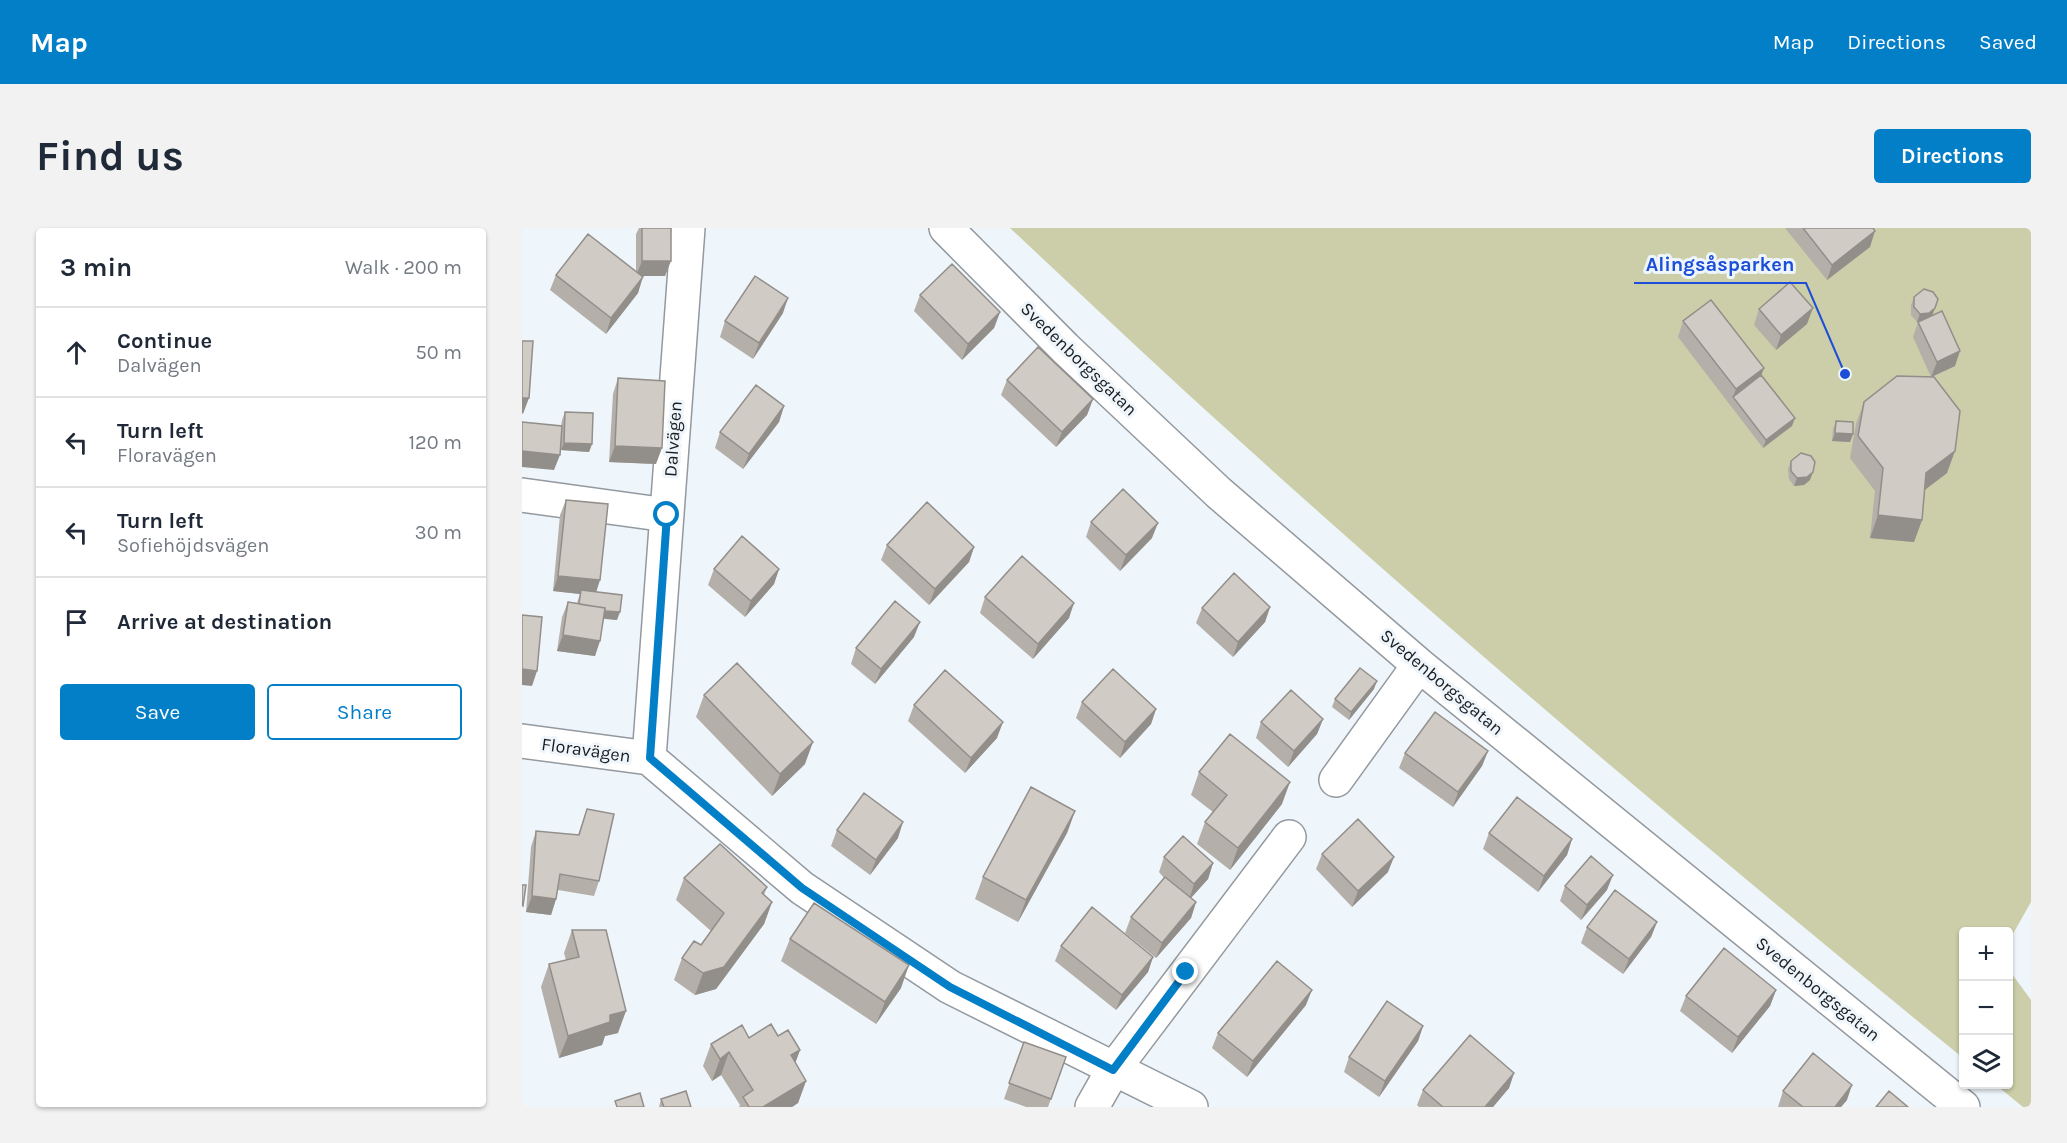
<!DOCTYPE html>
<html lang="en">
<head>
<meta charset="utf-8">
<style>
	:root { --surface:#fff; --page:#f2f2f3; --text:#1f2937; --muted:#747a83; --line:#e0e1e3; --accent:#037fc8 }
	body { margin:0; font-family:Karla,sans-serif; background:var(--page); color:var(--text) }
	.controls { position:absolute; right:18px; bottom:18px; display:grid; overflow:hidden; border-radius:6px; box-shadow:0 2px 4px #0004 }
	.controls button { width:54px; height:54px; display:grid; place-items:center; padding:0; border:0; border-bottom:2px solid var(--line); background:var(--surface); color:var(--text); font:30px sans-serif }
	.stop { position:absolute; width:18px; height:18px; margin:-14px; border:4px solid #037fc8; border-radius:50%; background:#fff }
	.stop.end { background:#037fc8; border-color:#fff; box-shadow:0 2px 6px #0008 }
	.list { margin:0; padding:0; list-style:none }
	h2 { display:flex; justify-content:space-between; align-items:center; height:78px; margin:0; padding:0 24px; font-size:26px }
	h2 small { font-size:20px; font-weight:400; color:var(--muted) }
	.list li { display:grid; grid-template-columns:39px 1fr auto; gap:18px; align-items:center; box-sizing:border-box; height:90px; padding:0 24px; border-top:2px solid var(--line) }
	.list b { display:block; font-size:22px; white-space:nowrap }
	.list p { margin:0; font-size:20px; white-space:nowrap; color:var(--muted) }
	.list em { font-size:20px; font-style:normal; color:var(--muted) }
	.actions { display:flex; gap:12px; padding:18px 24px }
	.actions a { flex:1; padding:14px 0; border:2px solid var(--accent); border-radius:6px; text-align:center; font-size:21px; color:var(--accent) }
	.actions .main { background:var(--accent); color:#fff }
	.icon { flex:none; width:33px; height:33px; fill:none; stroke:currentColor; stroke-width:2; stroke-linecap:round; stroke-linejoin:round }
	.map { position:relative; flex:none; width:1509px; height:879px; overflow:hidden; border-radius:6px }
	header { display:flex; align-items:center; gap:36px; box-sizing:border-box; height:84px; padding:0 30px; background:var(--accent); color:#fff }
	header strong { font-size:28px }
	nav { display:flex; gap:33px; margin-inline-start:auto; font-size:21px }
	.intro { display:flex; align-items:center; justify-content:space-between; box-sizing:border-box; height:144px; padding:0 36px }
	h1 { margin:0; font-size:42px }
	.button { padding:15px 27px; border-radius:6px; background:var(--accent); color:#fff; font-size:21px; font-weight:700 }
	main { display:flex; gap:36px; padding:0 36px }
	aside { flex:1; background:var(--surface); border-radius:6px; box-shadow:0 2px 4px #0004 }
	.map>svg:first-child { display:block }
	.green { fill:#cbcea8 }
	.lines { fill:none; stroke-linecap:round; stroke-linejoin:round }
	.minor-casing { stroke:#93999f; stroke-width:36 }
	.minor { stroke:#fff; stroke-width:33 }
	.wall { fill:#b4afa9 }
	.shaded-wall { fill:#928e8a }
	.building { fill:#d1cbc5; stroke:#928e8a; stroke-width:1.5 }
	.route { stroke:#037fc8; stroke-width:8 }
	.labels { text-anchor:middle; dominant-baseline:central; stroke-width:6; stroke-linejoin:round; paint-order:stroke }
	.street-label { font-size:18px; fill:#1a1d1f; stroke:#eef5fb }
	.leader { fill:none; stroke:#1d4ed8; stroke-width:2 }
	.callout-dot { fill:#1d4ed8; stroke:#eef5fb; stroke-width:2 }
	.callout-label { font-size:20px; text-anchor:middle; font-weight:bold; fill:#1d4ed8; stroke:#eef5fb; stroke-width:6; stroke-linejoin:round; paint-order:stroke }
</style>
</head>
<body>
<header>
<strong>Map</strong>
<nav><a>Map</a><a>Directions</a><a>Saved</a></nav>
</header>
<div class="intro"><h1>Find us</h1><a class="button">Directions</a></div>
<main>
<aside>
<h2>3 min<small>Walk · 200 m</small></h2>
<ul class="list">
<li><svg class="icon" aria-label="ahead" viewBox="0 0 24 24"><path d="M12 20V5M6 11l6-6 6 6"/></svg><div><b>Continue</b><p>Dalvägen</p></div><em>50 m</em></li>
<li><svg class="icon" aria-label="left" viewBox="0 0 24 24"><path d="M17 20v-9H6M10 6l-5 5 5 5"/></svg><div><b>Turn left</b><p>Floravägen</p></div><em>120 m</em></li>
<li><svg class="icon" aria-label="left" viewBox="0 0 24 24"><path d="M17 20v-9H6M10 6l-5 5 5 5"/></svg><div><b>Turn left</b><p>Sofiehöjdsvägen</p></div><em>30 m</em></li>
<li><svg class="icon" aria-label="arrive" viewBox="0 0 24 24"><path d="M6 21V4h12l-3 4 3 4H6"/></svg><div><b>Arrive at destination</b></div></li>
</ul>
<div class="actions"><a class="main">Save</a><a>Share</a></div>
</aside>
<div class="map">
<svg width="1509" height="879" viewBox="0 0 1509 879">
	<rect width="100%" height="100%" fill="#eef5fb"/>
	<!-- green -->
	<path class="green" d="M488 0H1509V674L1487 713 1486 704H1442L1441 830C1197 631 955 428 721 216 642 145 565 72 488 0Z
		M1487 742 1509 772V879H1501L1474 857 1486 856Z"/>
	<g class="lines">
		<!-- minor casing -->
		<g class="minor-casing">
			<path id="minor" d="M424 0 543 120 697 265 897 437 1441 879
				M0 267 145 287
				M0 513 127 530 280 660 428 759 669 879
				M127 530 166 0
				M814 552 897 437
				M570 879 591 842 767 609"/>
		</g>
		<!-- minor -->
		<use href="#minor" class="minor"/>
	</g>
	<!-- wall -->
	<path class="wall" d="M117 0H149L143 48H120L116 65 84 106 28 62 34 47 114 44V6Z
		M1263 0H1351L1348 19 1305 52Z
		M398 67 478 84 472 100 440 132 392 83Z
		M1392 69 1411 88 1433 138 1410 149 1425 245 1403 262 1400 292 1392 314 1348 310 1353 263 1328 230 1334 196 1342 174 1409 149 1391 109 1396 94H1395L1389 87V77Z
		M1237 81 1285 96 1254 122 1232 97Z
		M261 85 231 131 198 109 203 93Z
		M1161 93 1242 140 1239 147 1270 198 1241 220 1156 109Z
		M96 150 134 236 87 234 91 166Z
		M485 152 571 171 565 187 534 219 479 167Z
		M262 178 257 194 221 241 193 220 198 204Z
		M43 184 70 216 67 224 39 222V207L32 242 40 192Z
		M1314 193 1331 206 1328 214 1310 213 1311 201Z
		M1269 233 1288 252 1282 257 1272 258 1267 251 1266 241Z
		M44 272 74 364 95 392 82 391 73 428 35 423 40 389 46 374 55 375 58 366 31 363 38 287Z
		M569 294 630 310 598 343 564 309Z
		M365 317 452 319 447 334 407 377 359 332Z
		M192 341H257L252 356 223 389 186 357Z
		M463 369 547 390 511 431 458 385Z
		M748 379 743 394 711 429 674 395 680 380Z
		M392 409 353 456 329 436 334 420Z
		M852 461 827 492 810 479 813 471Z
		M182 467 283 536 250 568 174 489Z
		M560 474 634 481 629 496 598 530 554 490Z
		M392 477 475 510 443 545 386 493Z
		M801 491 795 506 766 539 734 510 739 494Z
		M966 523 960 538 931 579 877 540 883 525Z
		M677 544 760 576 708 642 675 616 683 594 691 584 669 567Z
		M65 581 77 653 72 668 36 662 34 671 29 687 4 684 9 619 14 603 56 607Z
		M553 583 545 605 496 694 453 671 461 649Z
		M315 602 376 610 348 647 309 618Z
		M967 605 1050 611 1045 627 1016 664 961 621Z
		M800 626 866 644 830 679 794 641Z
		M642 629 691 635 686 651 669 670 674 674 669 690 634 730 603 705 609 689 642 650 637 644Z
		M162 650 245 659 242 667 250 674 242 696 194 761 173 767 152 752 160 730 179 717 189 703 154 672Z
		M1043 658 1085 662 1059 692 1038 673Z
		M1135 694 1129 709 1101 746 1059 715 1065 699Z
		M50 702 96 805 83 808 80 817 37 830 19 759 27 736 44 732 42 725Z
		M268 711 379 760 354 796 259 733Z
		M539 718 631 729 626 744 594 782 533 733Z
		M1254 762 1248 778 1210 825 1158 783 1164 768Z
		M784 777 725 849 690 820 696 805Z
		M901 798 896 813 857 869 822 844 827 829Z
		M256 808 278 822 273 835 284 853 276 875 270 879H217L218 877 199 847 190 853 181 838 189 816 227 810Z
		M502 814 544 829 526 879H504L482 871Z
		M992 845 987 860 971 879H897L895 877 901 862Z
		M1261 863 1325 872 1319 879H1256Z
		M139 871 169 879H137Z"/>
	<!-- shaded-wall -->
	<path class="shaded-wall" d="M1353 3 1348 19 1305 52 1310 37Z
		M120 33H149L143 48H114Z
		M121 49 116 65 84 106 89 90Z
		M266 70 261 85 231 131 237 115Z
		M1291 80 1285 96 1254 122 1259 107Z
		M1413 80 1410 88 1404 93 1395 94 1398 86Z
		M478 84 472 100 440 132 446 116Z
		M1438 123 1433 138 1409 149 1415 134Z
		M1242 140 1236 155 1211 169 1208 177 1214 161Z
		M0 170H7L1 186 0 185Z
		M571 171 565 187 534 219 540 204Z
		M262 178 257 194 221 241 227 226Z
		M1273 190 1270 198 1241 220 1244 212Z
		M1313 205 1331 206 1328 214 1310 213Z
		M42 215 70 216 67 224 39 222Z
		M93 218 140 220 134 236 87 234Z
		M0 223 38 227 32 242 0 239Z
		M1433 223 1425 245 1396 267 1404 245Z
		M1291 244 1288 252 1282 257 1272 258 1275 250Z
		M1356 287 1400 292 1392 314 1348 310Z
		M636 295 630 310 598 343 604 327Z
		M452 319 447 334 407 377 413 361Z
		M257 341 252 356 223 389 229 373Z
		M36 348 78 352 73 368 59 362 58 366 31 363Z
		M552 375 547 390 511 431 516 416Z
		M57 379 98 384 95 392 54 387Z
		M748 379 743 394 711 429 716 414Z
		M398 394 392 409 353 456 359 441Z
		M41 407 78 413 73 428 35 423Z
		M0 441 15 443 10 458 0 457Z
		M855 453 852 461 827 492 829 484Z
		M634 481 629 496 598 530 603 514Z
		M801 491 795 506 766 539 772 523Z
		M481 494 475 510 443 545 449 530Z
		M291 514 283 536 250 568 258 546Z
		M966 523 960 538 931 579 936 564Z
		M768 554 760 576 708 642 716 620Z
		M553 583 545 605 496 694 504 672Z
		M381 594 376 610 348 647 354 632Z
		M1050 611 1045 627 1016 664 1022 648Z
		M872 629 866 644 830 679 836 663Z
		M691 635 686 651 667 672 672 656Z
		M1091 647 1085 662 1059 692 1065 677Z
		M10 668 34 671 29 687 4 684Z
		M250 674 242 696 194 761 173 767 181 745Z
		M674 674 669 690 634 730 640 715Z
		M1135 694 1129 709 1101 746 1107 731Z
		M631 729 626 744 594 782 600 767Z
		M387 737 379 760 354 796 363 774Z
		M790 762 784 777 725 849 731 833Z
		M1254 762 1248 778 1210 825 1216 809Z
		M104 783 96 805 83 808 80 817 37 830 46 808 88 787Z
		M901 798 896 813 857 869 863 853Z
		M278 822 270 844 269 827Z
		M207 824 199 847 190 853 198 831Z
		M992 845 987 860 971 879H963Z
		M284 853 276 875 270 879H241Z
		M1330 857 1325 872 1319 879H1313Z"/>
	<!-- building -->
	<path class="building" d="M120 0H149V33H120Z
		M1281 0H1351L1353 3 1310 37Z
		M66 6 121 49 89 90 34 47Z
		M430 36 478 84 446 116 398 67Z
		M233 48 266 70 237 115 203 93Z
		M1268 54 1291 80 1259 107 1237 81Z
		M1402 61 1411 64 1416 71 1413 80 1407 85 1398 86 1392 79V69Z
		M1189 72 1242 140 1214 161 1161 93Z
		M1420 83 1438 123 1415 134 1396 94Z
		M0 113H11L7 170H0Z
		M516 119 571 171 540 204 485 152Z
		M1239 147 1273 190 1244 212 1211 169Z
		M1375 148 1412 149 1438 183 1433 223 1404 245 1400 292 1356 287 1361 240 1336 208 1342 174Z
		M96 150 143 153 140 220 93 218Z
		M234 157 262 178 227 226 198 204Z
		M43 184 71 185 70 216 42 215Z
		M1314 193 1331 194V206L1313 205Z
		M0 194 40 198 38 227 0 223Z
		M1279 225 1289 228 1293 234 1291 244 1285 249 1275 250 1269 243V233Z
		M601 261 636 295 604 327 569 294Z
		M44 272 86 276 78 352 36 348Z
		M405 274 452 319 413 361 365 317Z
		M220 308 257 341 229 373 192 341Z
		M500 328 552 375 516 416 463 369Z
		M712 345 748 379 716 414 680 380Z
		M59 362 100 367 98 384 83 383V380L57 376Z
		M373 373 398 394 359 441 334 420Z
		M46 374 83 380 78 413 41 407Z
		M0 387 20 389 15 443 0 441Z
		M215 435 291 514 258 546 182 467Z
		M838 440 855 453 829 484 813 471Z
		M591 441 634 481 603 514 560 474Z
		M423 442 481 494 449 530 392 477Z
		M769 462 801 491 772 523 739 494Z
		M913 484 966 523 936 564 883 525Z
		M708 506 768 554 716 620 683 594 705 567 677 544Z
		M509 559 553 583 504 672 461 649Z
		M342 565 381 594 354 632 315 602Z
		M995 569 1050 611 1022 648 967 605Z
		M65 581 92 586 77 653 38 646 34 671 10 668 14 603 57 607Z
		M836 591 872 629 836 663 800 626Z
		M661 608 691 635 672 656 642 629Z
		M198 616 245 659 240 665 250 674 202 739 181 745 160 730 172 713 179 717 202 685 162 650Z
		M1069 628 1091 647 1065 677 1043 658Z
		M643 649 674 674 640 715 609 689Z
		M0 657H4L1 678 0 677Z
		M1093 662 1135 694 1107 731 1065 699Z
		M292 675 387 737 363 774 268 711Z
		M570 679 631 729 600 767 539 718Z
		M50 702H84L104 783 88 787V794L46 808 27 736 57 729Z
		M1202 720 1254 762 1216 809 1164 768Z
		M755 733 790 762 731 833 696 805Z
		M865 773 901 798 863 853 827 829Z
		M249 796 256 808 266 802 278 822 269 827 284 853 241 879H227L221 869 231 862 207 824 198 831 189 816 220 797 227 810Z
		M948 807 992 845 963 879H921L901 862Z
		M502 814 544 829 529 871 487 855Z
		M1291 825 1330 857 1313 879H1281L1261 863Z
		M164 863 169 879H142L139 871Z
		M1367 863 1386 879H1354Z
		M118 865 122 879H95L93 873Z"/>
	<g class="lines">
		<!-- route -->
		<path class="route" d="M145 287 128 530 280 660 428 759 591 842 664 744"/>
	</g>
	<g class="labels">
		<!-- street labels -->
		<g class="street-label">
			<text transform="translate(557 131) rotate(44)">Svedenborgsgatan</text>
			<text transform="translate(151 211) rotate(-86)">Dalvägen</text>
			<text transform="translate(920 454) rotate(40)">Svedenborgsgatan</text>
			<text transform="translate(64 522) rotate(8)">Floravägen</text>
			<text transform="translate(1296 761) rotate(39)">Svedenborgsgatan</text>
		</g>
	</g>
	<!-- callouts -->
	<path class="leader" d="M1323 146L1284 55H1112"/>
	<circle class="callout-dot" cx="1323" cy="146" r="6"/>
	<g class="callout-label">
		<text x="1198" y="43">Alingsåsparken</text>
	</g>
</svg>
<div class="controls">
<button>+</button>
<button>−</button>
<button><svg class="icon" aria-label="layers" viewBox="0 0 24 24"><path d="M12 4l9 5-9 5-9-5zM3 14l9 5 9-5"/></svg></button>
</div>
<div class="stop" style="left:145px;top:287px"></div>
<div class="stop end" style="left:664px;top:744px"></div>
</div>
</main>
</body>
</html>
